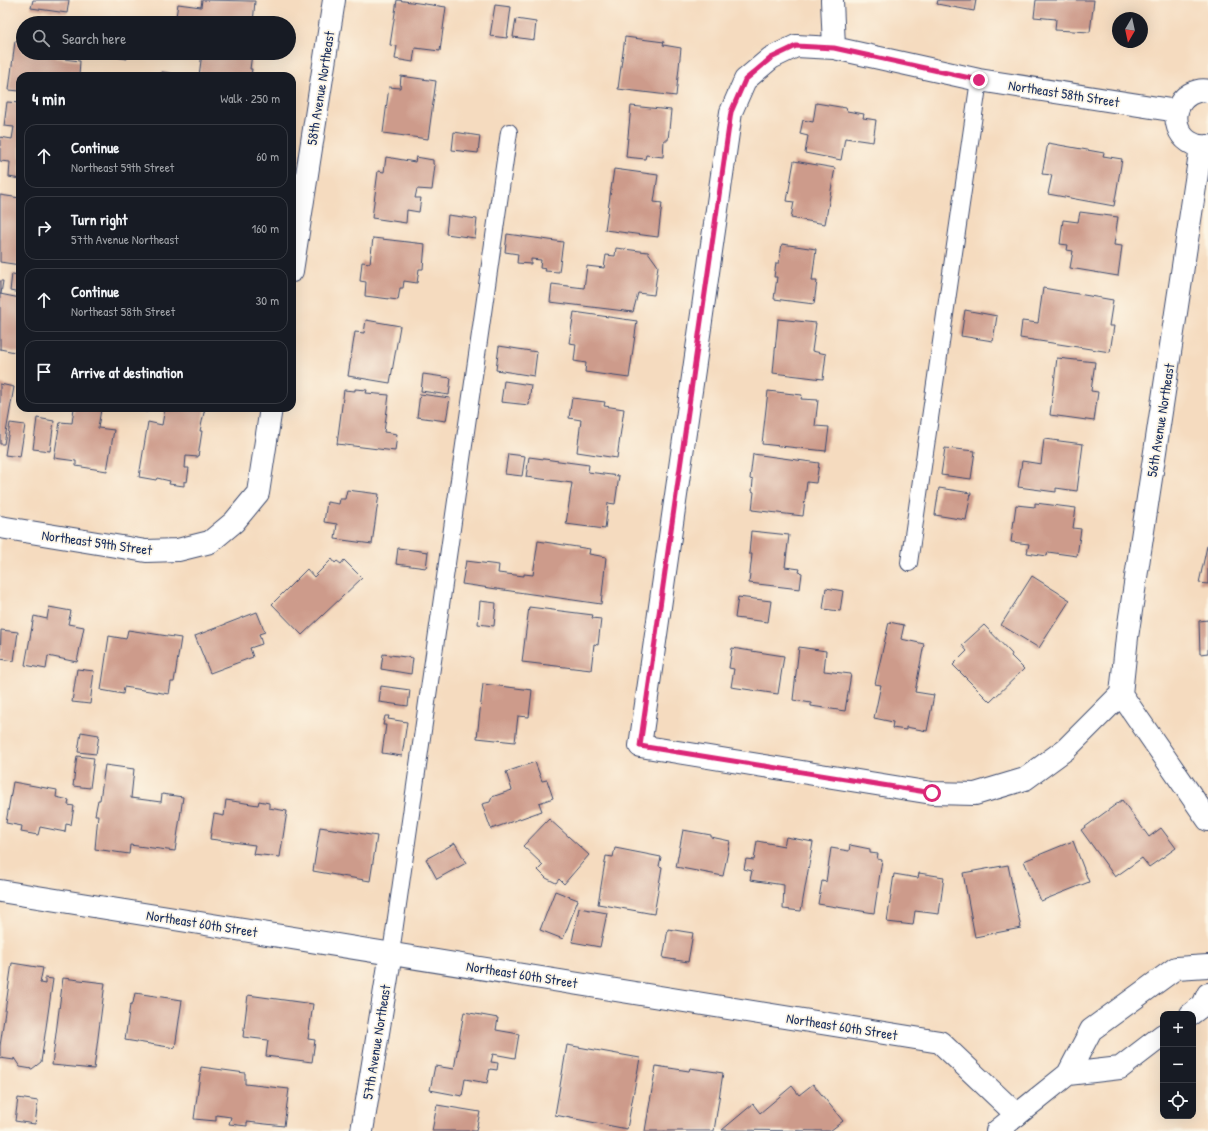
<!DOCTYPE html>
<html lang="en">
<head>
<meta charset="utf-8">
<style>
	:root { --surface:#171b24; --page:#20242c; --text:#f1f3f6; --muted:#9ea1a6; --line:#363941 }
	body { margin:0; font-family:"Patrick Hand",sans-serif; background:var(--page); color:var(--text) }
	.controls { position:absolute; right:12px; bottom:12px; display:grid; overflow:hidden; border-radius:8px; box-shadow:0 4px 16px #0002 }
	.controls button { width:36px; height:36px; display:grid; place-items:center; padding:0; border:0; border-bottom:1px solid var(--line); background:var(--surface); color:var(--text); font:20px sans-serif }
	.compass { position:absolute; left:1112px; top:12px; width:36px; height:36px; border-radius:50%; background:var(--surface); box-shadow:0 4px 16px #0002; rotate:189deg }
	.stop { position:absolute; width:12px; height:12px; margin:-9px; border:3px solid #db2777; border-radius:50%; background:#fff }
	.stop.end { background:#db2777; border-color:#fff; box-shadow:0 1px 4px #0008 }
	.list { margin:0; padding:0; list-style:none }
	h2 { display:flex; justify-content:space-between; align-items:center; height:52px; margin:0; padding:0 16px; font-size:17px }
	h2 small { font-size:13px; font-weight:400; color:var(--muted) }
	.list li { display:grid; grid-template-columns:26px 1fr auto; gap:12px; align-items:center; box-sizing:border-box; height:64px; margin:0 8px 8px; padding:0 8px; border:1px solid var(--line); border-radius:12px }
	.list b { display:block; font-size:15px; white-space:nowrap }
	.list p { margin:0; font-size:13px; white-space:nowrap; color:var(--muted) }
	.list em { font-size:13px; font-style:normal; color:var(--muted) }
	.icon { flex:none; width:22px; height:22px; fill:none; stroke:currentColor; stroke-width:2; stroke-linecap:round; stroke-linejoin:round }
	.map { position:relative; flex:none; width:1208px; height:1131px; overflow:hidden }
	.search { position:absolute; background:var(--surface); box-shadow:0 4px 16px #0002; left:16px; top:16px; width:280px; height:44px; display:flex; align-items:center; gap:10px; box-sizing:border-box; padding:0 14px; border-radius:22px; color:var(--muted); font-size:15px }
	.panel { position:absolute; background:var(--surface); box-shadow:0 4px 16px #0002; left:16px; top:72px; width:280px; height:340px; border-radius:12px }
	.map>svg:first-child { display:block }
	.building { fill:#cd9b8b }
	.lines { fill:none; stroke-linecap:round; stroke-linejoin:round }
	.service-casing { stroke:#3c496d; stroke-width:18 }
	.minor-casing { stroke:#3c496d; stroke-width:24 }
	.primary-casing { stroke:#3c496d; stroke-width:24 }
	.service { stroke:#fff; stroke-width:16 }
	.minor { stroke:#fff; stroke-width:22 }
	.primary { stroke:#fff; stroke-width:22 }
	.route { stroke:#db2777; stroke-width:5 }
	.labels { text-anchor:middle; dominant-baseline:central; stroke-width:3.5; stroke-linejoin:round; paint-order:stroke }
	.street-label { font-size:14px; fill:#1b2f5e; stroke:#fcf5e5 }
</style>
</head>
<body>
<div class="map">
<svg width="1208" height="1131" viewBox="0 0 1208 1131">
	<rect width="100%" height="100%" fill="#fcf5e5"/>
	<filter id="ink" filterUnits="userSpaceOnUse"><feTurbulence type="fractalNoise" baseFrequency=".025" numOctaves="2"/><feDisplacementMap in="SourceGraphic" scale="8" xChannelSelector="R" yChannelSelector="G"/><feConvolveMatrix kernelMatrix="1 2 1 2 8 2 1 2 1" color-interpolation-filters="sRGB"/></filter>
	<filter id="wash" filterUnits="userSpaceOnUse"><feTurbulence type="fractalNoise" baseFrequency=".012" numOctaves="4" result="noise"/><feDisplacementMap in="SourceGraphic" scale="16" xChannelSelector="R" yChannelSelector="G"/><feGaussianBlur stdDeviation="0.9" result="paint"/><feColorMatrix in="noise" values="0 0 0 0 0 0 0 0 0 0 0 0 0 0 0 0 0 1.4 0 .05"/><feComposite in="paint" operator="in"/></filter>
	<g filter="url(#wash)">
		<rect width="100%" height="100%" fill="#f5dbbf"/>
		<g id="blocks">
			<!-- building -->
			<path class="building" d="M33 0H69L67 13 31 8Z
				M202 0 255 1 253 23H175L178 4 201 7Z
				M397 0 446 7 440 51 415 48 413 62 395 59 397 46 390 45Z
				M938 0H976L974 11 937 4Z
				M1036 0H1094L1090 32 1055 30 1056 19 1034 17Z
				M495 5 511 7 507 38 490 36Z
				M516 19 536 22 534 40 513 37Z
				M625 37 664 42 663 45 681 48 676 96 618 89Z
				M15 41H23V53H57L56 58 80 61 79 76H20V91L9 90Z
				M94 53H128L127 59Z
				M202 53 252 54 250 69H252L251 76H199Z
				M162 72 182 75V76H161Z
				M401 76 436 81 428 139 383 133 389 87 400 88Z
				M7 102 20 103V179L9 177 10 162 0 161V137L12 139 14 127 4 126Z
				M816 103 846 108 847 111 864 114 863 118 876 120 873 142 845 138 841 160 805 153 808 136 800 134 803 120 813 122Z
				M631 106 671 110 668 140H664L663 157 646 155 645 159 626 157Z
				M454 132 480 136 478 153 452 150Z
				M1048 143 1104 153 1103 156 1122 159 1114 206 1048 194 1052 175 1042 174Z
				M386 157 415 162 416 157 433 160V164L435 165 432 190 417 189 415 198H421L419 212 407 210 406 223 372 218 378 171 384 172Z
				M794 161 835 168 825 224 791 218 794 202 787 201Z
				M614 169 658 175 654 202 662 203 658 237 605 230Z
				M0 195 20 198V265L0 262Z
				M1080 212 1118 217 1114 245 1122 246 1118 276 1070 268 1073 251 1067 250 1068 245 1060 244 1063 220 1078 222Z
				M448 215 477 219 475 238 446 234Z
				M507 234 563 242 559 272 545 271 546 269 540 268 541 260 531 259V264L517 263 518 254 505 252Z
				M373 238 425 244 423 269H419L417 283 404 281 403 288H400L398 300 365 296 366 282 360 281 362 262 370 263Z
				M782 244 816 249 812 281H817L814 304 774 299 777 277H774L776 263H779Z
				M616 248 648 252 658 266 654 295 638 293 633 312 550 302 552 284 584 288 587 266 604 268 606 255 615 256Z
				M12 274 20 275V293L10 291Z
				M0 281H3L1 294H0Z
				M1043 288 1113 300 1109 326H1114L1110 352 1020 338 1022 321 1038 323Z
				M0 294 20 298V353L0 349Z
				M965 310 997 316 993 341 961 336Z
				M574 312 637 321 629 378 585 372 586 363 574 361 576 344 569 343Z
				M778 319 816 323 812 351 826 354 823 379 773 373Z
				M366 320 400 326 390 383 348 376 355 332 364 333Z
				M499 346 537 352 534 376 496 370Z
				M1057 358 1095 362 1091 391 1098 392 1094 421 1050 415Z
				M423 374 451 378 449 395 421 391Z
				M504 381 531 385 529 405 501 402Z
				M0 384 14 387 4 444H0Z
				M355 389 367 390 366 393 389 395 384 432 397 434 395 451 337 444 344 390 355 391Z
				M768 391 802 395 801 399 818 400 815 426 829 427 826 451 762 444Z
				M420 394 450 398 446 421 417 417Z
				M572 398 605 402 604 406 624 409 617 458 577 452 581 420 569 418Z
				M74 408 101 409 98 428 114 430 107 471 76 466V461L54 458 60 422 72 423Z
				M136 408H148L147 412 136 410Z
				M165 408H205L200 431H202L198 457 186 456 185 468H189L187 482 184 481V486L169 484 170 481 157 478 156 480 139 477 148 422 162 425Z
				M37 418 54 421 50 451 33 449Z
				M10 423 25 425 20 457 5 455Z
				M1044 439 1083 444 1077 491 1056 488V492L1018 487 1022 461 1041 464Z
				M945 448 975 451 971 479 941 475Z
				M508 454 525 456 522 476 505 474Z
				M753 454 819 463 816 483 807 482 803 516 752 510 754 492 752 491 753 480 750 479Z
				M529 457 589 465 588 472 619 476 615 504 608 503 605 529 566 524 572 483 526 477Z
				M939 488 971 493 966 520 935 515Z
				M347 490 379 494 372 544 335 539 337 524 324 522 327 502 339 504 340 499H345Z
				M1035 503 1076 508 1073 528 1081 529 1077 556 1048 552 1047 556 1027 553 1029 544 1011 542 1016 505 1035 507Z
				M751 531 789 535 785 567 800 569 799 572 802 573 800 589 749 583 752 554H749Z
				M538 541 590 549 589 554 606 557 601 604 462 584 466 561 499 565 498 573 524 576V574L533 575Z
				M1207 546H1208V584L1199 583Z
				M398 548 428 552 426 568 396 564Z
				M332 559 335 563 337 561 341 564 344 560 362 578 302 635 272 604 307 569 314 577Z
				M1032 576 1070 600 1039 648 1001 625Z
				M826 588 843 591 840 611 823 609Z
				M738 597 771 601 768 622 735 618Z
				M480 601 496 603 494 626 478 624Z
				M49 607 71 611 68 624 84 627 77 662 48 656 46 669 25 665 34 616 47 619Z
				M529 607 593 615 592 618 601 619 598 645 594 644 591 670 522 662Z
				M257 612 265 632 259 634 262 644 250 648 253 657 210 673 195 636Z
				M1208 620V653L1200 654 1199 621Z
				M889 622 904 625 901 639 924 644 915 692 934 695 927 731 906 727V730L892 728 893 722 874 718 881 685 875 684Z
				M984 625 1012 654 1011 656 1024 669 990 702 953 665 967 651 962 645Z
				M1 630 18 632 14 661 0 659Z
				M128 630 181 638 174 682H171L169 694 124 687 123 694 101 690 109 636 126 639Z
				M799 647 826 651 824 671 851 674 845 711 811 706V703L793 700Z
				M732 648 784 656 778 694 731 687 734 669 729 668Z
				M383 654 413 658 411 674 381 669Z
				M77 669 94 671 90 704 72 702Z
				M483 684 532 690 529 717 518 716 515 742 477 738Z
				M381 686 410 690 408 706 379 702Z
				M385 716H389L388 719 407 722 402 756 382 753 386 725H383Z
				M81 732 99 735 96 754 78 752Z
				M77 756 94 758 90 788 73 786Z
				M535 762 542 781 547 780 553 798 539 803 542 811 491 829 482 804 490 802 492 797 512 790 506 772Z
				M105 765 134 769 131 798 161 802 162 794 183 797 175 851 130 845 129 854 95 849 98 815H95L98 800H100Z
				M13 782 57 790 56 797 69 800 68 805 74 806 71 825 66 824 65 832 40 827 38 835 21 832 22 826 6 823Z
				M226 800 258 805 259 801 269 803V808L287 811 280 857 253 854 255 845 210 839 214 814 224 816Z
				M1122 800 1149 837 1161 828 1176 848 1149 867 1142 858 1115 877 1081 830Z
				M549 819 589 855 564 884 559 879 556 883 546 878 538 870 543 865 523 846Z
				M320 827 377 836 370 881 313 871Z
				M683 830 711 835V837L730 841 723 876 676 867Z
				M786 837 813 842 801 911 783 909 784 885 750 880 752 871 744 869 746 859 754 860 757 841 784 846Z
				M1073 841 1089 882 1041 901 1024 861Z
				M455 843 466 863 437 879 426 859Z
				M850 845 870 849V853L878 854 877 859 882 860 874 913 818 904 822 881 826 882 831 848 849 851Z
				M615 848 661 857 659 866 662 867 654 914 598 904 606 856 613 857Z
				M1008 865 1021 928 975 937 963 873Z
				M919 873 944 877 939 914 915 911 913 925 887 922 894 874 918 878Z
				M555 891 578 900 563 939 540 930Z
				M579 908 607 913 600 947 572 942Z
				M668 929 693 933 688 962 663 958Z
				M12 963 43 968 40 983 45 984V978L53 979 41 1062 32 1069 20 1067 14 1058V1060L0 1058V1046Z
				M63 978 105 983 94 1069 52 1065Z
				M135 993 182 1000 175 1048 125 1040 130 1005 133 1003Z
				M248 995 313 1004 308 1039 315 1040 312 1062 266 1056 268 1040 243 1037Z
				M464 1012 498 1018 496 1030 519 1034 515 1058 493 1054 491 1062 498 1063 497 1070 490 1069 487 1083 465 1079 462 1096 430 1090 435 1066 454 1069Z
				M567 1045 640 1058 627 1129 555 1115Z
				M656 1066 689 1071 690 1068 723 1073 714 1131H645Z
				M201 1067 245 1073V1084L289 1089 284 1126 247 1122V1126L229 1124 231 1117 216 1115V1121L194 1119Z
				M813 1084 843 1121 830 1131 722 1130 753 1104 760 1113 792 1086 799 1095Z
				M18 1098 38 1101 35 1124 15 1121Z
				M437 1105 480 1112 476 1131H432Z"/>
		</g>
	</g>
	<g filter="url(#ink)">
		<use href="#blocks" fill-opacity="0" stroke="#3c496d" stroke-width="1"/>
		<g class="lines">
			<!-- service casing -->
			<g class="service-casing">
				<path id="service" d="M909 563 979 80
					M391 953 509 132"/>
			</g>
			<!-- minor casing -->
			<g class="minor-casing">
				<path id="minor" d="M832 0 834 48
					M1208 91C1202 89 1196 91 1190 94 1164 109 1178 150 1208 146
					M1177 111 979 80 834 48 796 46 771 58 745 80 731 112 640 746 932 793 975 794 1025 779 1066 749 1121 694 1208 820
					M292 271 334 0
					M0 527 146 551 178 550 210 542 234 522 258 493 271 408
					M1121 694 1127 637 1201 147
					M0 891 940 1042 1017 1115
					M362 1131 391 953"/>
			</g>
			<!-- primary casing -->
			<g class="primary-casing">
				<path id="primary" d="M1191 1014 1203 1005 1208 994
					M1068 1074 1120 1068 1163 1035
					M997 1131 1068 1074 1091 1030 1176 968 1208 966"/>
			</g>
			<!-- service -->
			<use href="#service" class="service"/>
			<!-- minor -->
			<use href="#minor" class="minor"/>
			<!-- primary -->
			<use href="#primary" class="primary"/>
		</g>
	</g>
	<g class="lines" filter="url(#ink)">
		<!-- route -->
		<path class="route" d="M932 793 640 746 731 112 745 80 771 58 796 46 834 48 979 80"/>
	</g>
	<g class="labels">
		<!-- street labels -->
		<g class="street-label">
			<text transform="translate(320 88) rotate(-81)">58th Avenue Northeast</text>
			<text transform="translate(1064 93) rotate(9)">Northeast 58th Street</text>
			<text transform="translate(1160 420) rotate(-81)">56th Avenue Northeast</text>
			<text transform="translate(97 542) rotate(8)">Northeast 59th Street</text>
			<text transform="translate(202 923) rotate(9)">Northeast 60th Street</text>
			<text transform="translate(522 974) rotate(9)">Northeast 60th Street</text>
			<text transform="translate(842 1026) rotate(9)">Northeast 60th Street</text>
			<text transform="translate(376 1042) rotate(-81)">57th Avenue Northeast</text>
		</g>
	</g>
</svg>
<div class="controls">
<button>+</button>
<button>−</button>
<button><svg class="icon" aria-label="locate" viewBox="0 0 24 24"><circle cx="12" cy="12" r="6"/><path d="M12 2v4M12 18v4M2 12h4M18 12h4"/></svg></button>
</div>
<svg class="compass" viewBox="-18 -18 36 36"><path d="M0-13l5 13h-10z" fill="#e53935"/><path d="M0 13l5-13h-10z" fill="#9ea1a6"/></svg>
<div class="stop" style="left:932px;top:793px"></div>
<div class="stop end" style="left:979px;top:80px"></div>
<div class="search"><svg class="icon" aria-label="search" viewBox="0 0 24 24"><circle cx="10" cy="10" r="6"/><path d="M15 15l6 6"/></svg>Search here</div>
<section class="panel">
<h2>4 min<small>Walk · 250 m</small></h2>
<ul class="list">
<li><svg class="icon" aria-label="ahead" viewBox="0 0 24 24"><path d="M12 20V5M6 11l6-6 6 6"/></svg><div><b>Continue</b><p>Northeast 59th Street</p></div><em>60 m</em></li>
<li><svg class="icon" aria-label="right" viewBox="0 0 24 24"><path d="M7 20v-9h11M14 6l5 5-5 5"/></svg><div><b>Turn right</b><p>57th Avenue Northeast</p></div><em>160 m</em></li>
<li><svg class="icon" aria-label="ahead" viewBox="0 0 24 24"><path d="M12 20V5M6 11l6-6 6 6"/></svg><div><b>Continue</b><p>Northeast 58th Street</p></div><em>30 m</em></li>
<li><svg class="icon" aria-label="arrive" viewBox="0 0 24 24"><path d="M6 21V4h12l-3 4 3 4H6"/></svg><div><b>Arrive at destination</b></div></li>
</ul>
</section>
</div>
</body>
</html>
